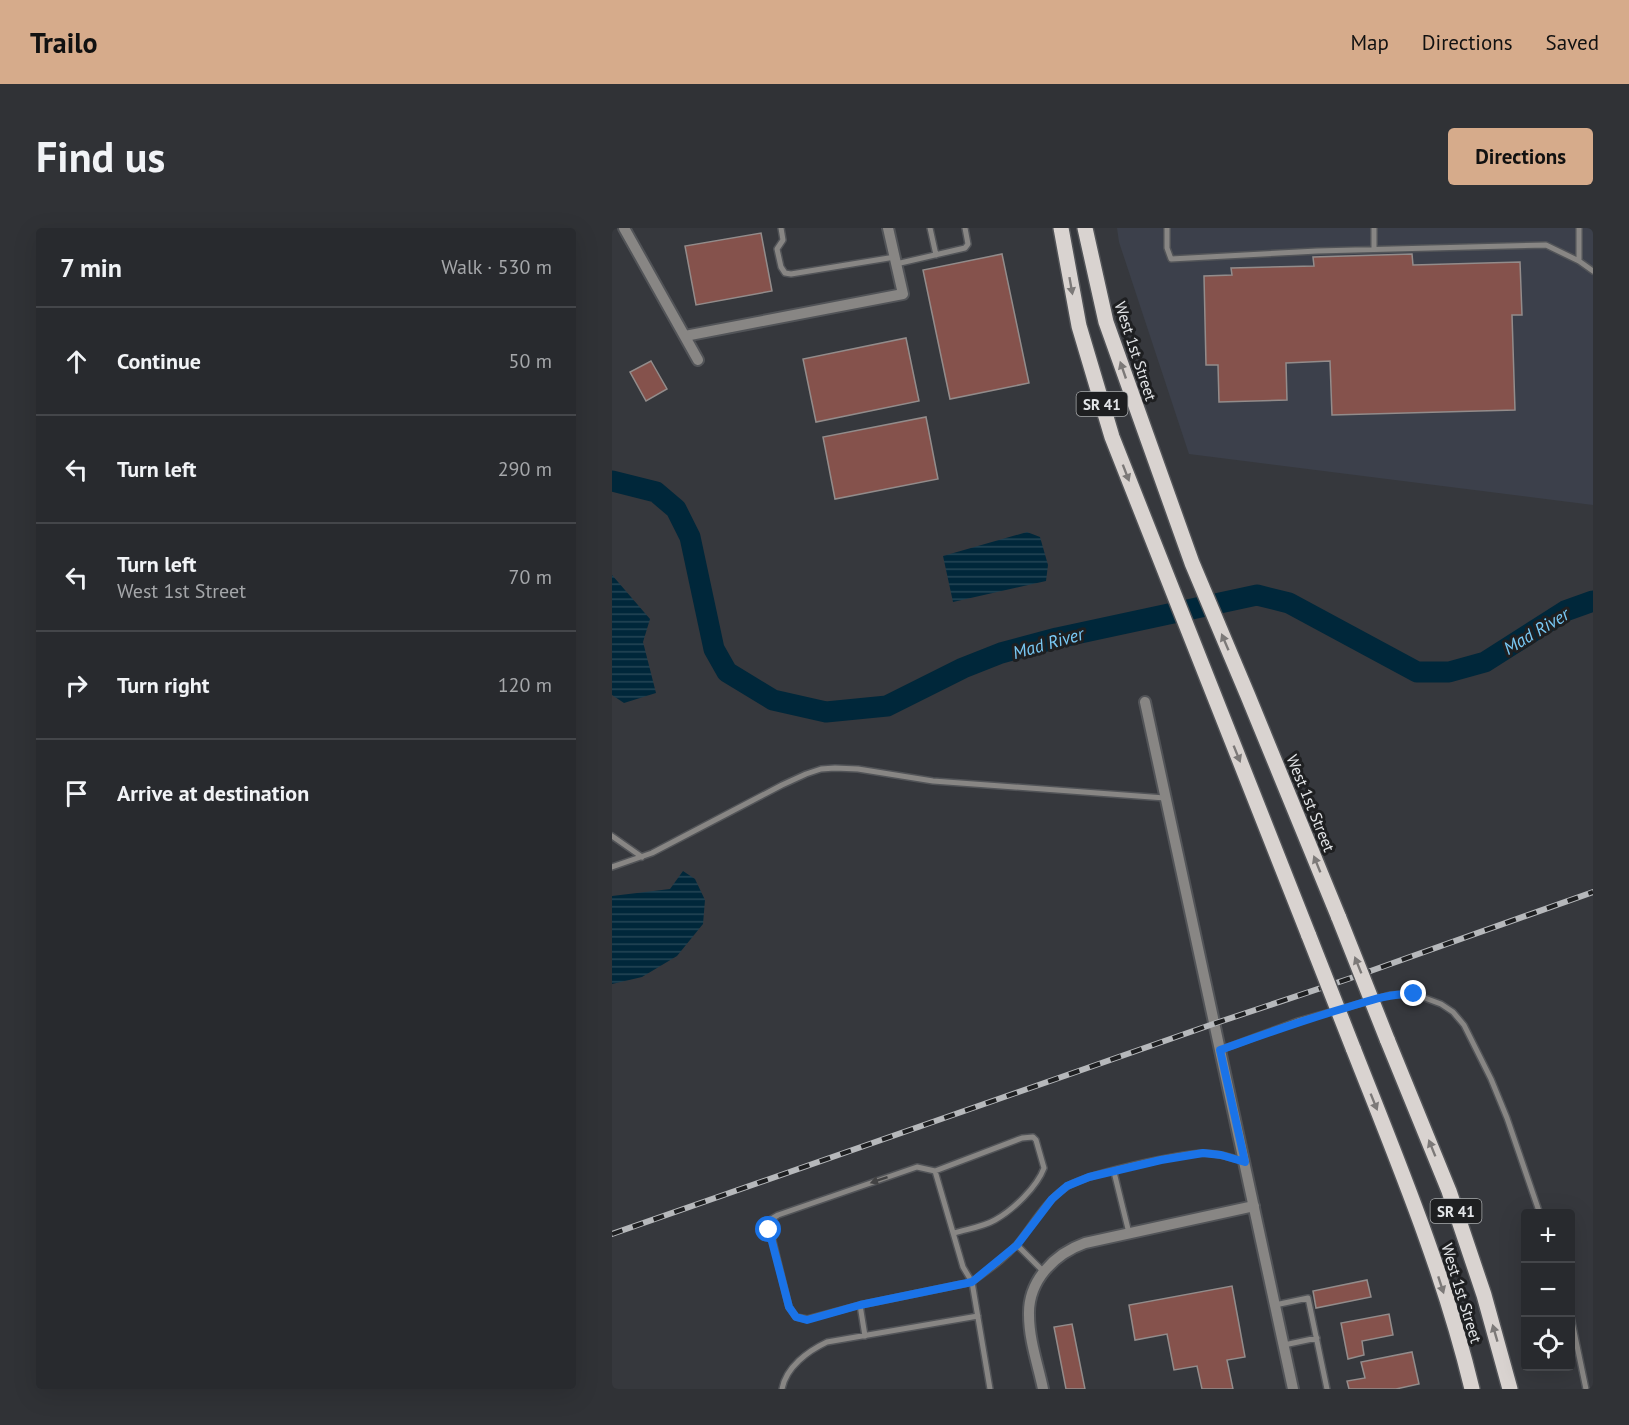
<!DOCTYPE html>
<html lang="en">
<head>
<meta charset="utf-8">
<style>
	:root { --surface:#282a2e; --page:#303236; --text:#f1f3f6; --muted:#a5a7aa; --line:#44464a; --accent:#d6ab8b }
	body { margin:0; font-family:"PT Sans",sans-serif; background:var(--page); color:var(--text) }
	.controls { position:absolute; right:18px; bottom:18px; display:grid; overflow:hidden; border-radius:6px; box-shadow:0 6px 24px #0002 }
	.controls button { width:54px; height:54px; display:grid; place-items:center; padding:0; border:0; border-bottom:2px solid var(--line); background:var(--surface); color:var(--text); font:30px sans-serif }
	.stop { position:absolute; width:18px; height:18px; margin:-14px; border:4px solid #1a73e8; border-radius:50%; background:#fff }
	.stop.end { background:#1a73e8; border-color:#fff; box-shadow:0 2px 6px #0008 }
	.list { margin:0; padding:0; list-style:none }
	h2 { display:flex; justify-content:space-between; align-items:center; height:78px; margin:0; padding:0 24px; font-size:26px }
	h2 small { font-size:20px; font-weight:400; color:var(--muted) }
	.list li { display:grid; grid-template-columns:39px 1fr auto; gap:18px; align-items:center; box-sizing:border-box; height:108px; padding:0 24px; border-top:2px solid var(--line) }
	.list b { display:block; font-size:22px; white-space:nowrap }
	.list p { margin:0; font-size:20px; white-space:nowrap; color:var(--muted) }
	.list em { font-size:20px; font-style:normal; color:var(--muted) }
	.icon { flex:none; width:33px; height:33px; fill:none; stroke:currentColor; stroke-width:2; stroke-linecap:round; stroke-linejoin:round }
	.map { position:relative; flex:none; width:981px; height:1161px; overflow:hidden; border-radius:6px }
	header { display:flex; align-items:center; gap:36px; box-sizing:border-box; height:84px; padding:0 30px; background:var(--accent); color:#111 }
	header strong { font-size:28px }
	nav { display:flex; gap:33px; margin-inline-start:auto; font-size:21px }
	.intro { display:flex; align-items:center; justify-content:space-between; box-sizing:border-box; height:144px; padding:0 36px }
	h1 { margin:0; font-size:42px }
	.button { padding:15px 27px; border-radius:6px; background:var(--accent); color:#111; font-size:21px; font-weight:700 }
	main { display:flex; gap:36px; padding:0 36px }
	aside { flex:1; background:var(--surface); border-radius:6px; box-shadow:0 6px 24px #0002 }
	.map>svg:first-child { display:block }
	.built { fill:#3c404b }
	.water { fill:url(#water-rules) }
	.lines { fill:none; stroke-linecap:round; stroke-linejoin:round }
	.river { stroke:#00273a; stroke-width:21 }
	.building { fill:#85524c; stroke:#938c8b; stroke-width:1.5 }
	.service-casing { stroke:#525458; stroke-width:8 }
	.minor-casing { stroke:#525458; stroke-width:14 }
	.primary-casing { stroke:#525458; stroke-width:18 }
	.service { stroke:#888684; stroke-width:5 }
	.minor { stroke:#888684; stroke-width:10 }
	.primary { stroke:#d9d3d0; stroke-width:15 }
	.rail-casing { stroke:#b6b8bb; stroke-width:6 }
	.rail { stroke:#1e1f21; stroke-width:4; stroke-dasharray:11; stroke-linecap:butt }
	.primary-bridge-casing { stroke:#525458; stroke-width:18; stroke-linecap:butt }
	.primary-bridge { stroke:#d9d3d0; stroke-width:15 }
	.oneway { fill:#7c7978 }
	.oneway2 { fill:#434344 }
	.route { stroke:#1a73e8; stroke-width:8 }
	.labels { text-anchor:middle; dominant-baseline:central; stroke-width:6; stroke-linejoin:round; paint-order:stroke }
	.shield { fill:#1e1f21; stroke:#a8aaac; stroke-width:1.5 }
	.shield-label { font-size:15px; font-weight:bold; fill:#e3e5e8 }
	.street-label { font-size:16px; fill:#e3e5e8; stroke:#1e1f21 }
	.water-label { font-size:18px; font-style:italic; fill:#79c9f5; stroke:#1e1f21 }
</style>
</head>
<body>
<header>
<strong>Trailo</strong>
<nav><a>Map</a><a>Directions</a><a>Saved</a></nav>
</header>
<div class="intro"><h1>Find us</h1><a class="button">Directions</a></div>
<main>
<aside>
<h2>7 min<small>Walk · 530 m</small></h2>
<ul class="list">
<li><svg class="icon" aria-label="ahead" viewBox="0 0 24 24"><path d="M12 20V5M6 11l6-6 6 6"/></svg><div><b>Continue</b></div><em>50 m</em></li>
<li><svg class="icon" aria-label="left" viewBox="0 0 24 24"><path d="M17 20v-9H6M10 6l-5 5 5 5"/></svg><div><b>Turn left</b></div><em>290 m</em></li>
<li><svg class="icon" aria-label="left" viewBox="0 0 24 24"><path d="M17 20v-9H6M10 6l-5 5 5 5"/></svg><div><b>Turn left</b><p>West 1st Street</p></div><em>70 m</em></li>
<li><svg class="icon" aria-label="right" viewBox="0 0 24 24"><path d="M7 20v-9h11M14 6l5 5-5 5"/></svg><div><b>Turn right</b></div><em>120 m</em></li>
<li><svg class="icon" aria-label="arrive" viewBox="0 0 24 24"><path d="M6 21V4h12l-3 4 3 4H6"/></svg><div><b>Arrive at destination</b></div></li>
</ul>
</aside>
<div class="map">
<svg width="981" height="1161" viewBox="0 0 981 1161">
	<defs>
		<pattern id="water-rules" width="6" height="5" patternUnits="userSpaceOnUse" patternTransform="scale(1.5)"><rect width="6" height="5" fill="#00273a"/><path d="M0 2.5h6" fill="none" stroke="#254656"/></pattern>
	</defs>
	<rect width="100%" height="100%" fill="#36383d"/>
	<!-- built -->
	<path class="built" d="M505 0H981V277L577 226 507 14Z"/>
	<!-- water -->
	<path class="water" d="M415 304 428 309 436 337 434 353 341 374 331 328Z
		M0 347 38 391 31 414 44 465 12 475 0 467Z
		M71 643 83 651 93 672 91 696 65 728 30 749 0 756V668L58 661Z"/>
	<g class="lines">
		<!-- river -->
		<path class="river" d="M0 253 44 264 64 281 78 309 102 421 115 444 161 472 214 484 275 478 351 440 389 425 445 410 645 367 677 375 805 444H837L873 434 953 383 981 373"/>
	</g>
	<!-- building -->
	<path class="building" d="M149 5 160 63 84 77 73 18Z
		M390 26 417 155 338 171 311 42Z
		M800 26 801 37 908 34 910 87H900L903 182 720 187 718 133 674 135 675 172 607 174 606 137H594L592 48 620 47 619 40 702 38 701 29Z
		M294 110 307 173 204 194 191 131Z
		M39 133 55 161 34 173 18 144Z
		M314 189 326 251 223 271 211 209Z
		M755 1052 759 1069 704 1080 701 1063Z
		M620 1058 633 1129 615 1132 621 1161H590L585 1138 562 1142 555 1106 523 1112 517 1077Z
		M777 1086 781 1107 750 1113 752 1127 736 1131 729 1095Z
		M460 1096 473 1161H454L442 1099Z
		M800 1124 807 1156 784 1161H737L735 1153 753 1150 749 1134Z"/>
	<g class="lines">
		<!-- service casing -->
		<g class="service-casing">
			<path id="service" d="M169 0 171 12 165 21 169 39 173 45 179 46 283 29
				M318 0 324 27
				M555 0V20L559 31 705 23 934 17 967 33
				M762 0V21
				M967 0V33L981 43
				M284 36 353 20 356 16 353 0
				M0 608 30 629
				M0 639 40 625 170 557 194 546 209 541 223 540 246 541 321 553 553 570
				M608 822 686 793 778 767 802 766 829 776 841 784 852 797 879 851 895 890 928 986
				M502 944 517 1005
				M405 1017 432 1044
				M248 1077 360 1054 351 1039 323 943
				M663 1077 696 1070 715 1161
				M958 1084 974 1161
				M253 1108 248 1077 195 1091 184 1089 177 1079 156 993 166 987 305 939 323 943 410 910 421 909 424 912 432 940C425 959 401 982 383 992 371 999 355 1001 342 1005
				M672 1117 705 1110
				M170 1161C174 1139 196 1123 215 1114L366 1088
				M378 1161 360 1054C376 1042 393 1031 406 1015 421 996 433 974 453 960 471 946 566 926 591 925 605 925 618 929 631 933"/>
		</g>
		<!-- minor casing -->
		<g class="minor-casing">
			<path id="minor" d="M12 0 86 132
				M73 108 291 66 276 0
				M533 474C583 703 632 932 681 1161
				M431 1161C426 1137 417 1112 417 1087 416 1053 442 1026 473 1015L642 978"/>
		</g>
		<!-- primary casing -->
		<g class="primary-casing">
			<path id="primary" d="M449 0 467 98 500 209 697 708
				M473 0 494 94 580 335 636 468 727 690
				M775 811 837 963 872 1067 898 1161
				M741 820C785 932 832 1044 860 1161"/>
		</g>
		<!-- service -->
		<use href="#service" class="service"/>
		<!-- minor -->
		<use href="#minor" class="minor"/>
		<!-- primary -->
		<use href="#primary" class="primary"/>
		<!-- rail casing -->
		<g class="rail-casing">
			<path id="rail" d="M0 1006 604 795 736 751 981 664"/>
		</g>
		<!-- rail -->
		<use href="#rail" class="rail"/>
		<!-- primary-bridge casing -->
		<g class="primary-bridge-casing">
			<path id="primary-bridge" d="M727 690 775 811
				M697 708 741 820"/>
		</g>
		<!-- primary-bridge -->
		<use href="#primary-bridge" class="primary-bridge"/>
	</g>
	<!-- one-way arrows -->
	<defs><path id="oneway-solid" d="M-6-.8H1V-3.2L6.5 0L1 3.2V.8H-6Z" transform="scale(1.5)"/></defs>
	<g class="oneway">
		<use href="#oneway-solid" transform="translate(459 58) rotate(80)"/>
		<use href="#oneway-solid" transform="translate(511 142) rotate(-109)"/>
		<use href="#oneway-solid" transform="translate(514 245) rotate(69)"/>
		<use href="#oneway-solid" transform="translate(613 414) rotate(-113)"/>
		<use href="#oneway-solid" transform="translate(625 526) rotate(68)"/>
		<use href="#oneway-solid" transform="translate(705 636) rotate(-112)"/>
		<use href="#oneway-solid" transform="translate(746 737) rotate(-112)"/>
		<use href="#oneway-solid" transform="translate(762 874) rotate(68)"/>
		<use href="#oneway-solid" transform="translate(820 920) rotate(-112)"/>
		<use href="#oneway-solid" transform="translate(829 1057) rotate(72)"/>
		<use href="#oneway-solid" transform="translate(883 1105) rotate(-106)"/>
	</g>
	<use class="oneway2" href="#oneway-solid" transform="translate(267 952) rotate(161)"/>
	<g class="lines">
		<!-- route -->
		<path class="route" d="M157 1002 177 1079 184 1089 195 1092 248 1077 360 1054 405 1017 440 971 455 958 477 949 549 932 591 925 609 927 633 934 608 822C650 807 691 792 733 780 756 773 778 765 802 766"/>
	</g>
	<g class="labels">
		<!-- shield labels -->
		<g class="shield">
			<rect x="464.5" y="164" width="51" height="24" rx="4.5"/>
			<rect x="818.5" y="971" width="51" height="24" rx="4.5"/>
		</g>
		<g class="shield-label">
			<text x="490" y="176">SR 41</text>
			<text x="844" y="983">SR 41</text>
		</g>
		<!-- street labels -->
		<g class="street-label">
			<text transform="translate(524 123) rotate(72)">West 1st Street</text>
			<text transform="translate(699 575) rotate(68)">West 1st Street</text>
			<text transform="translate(850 1065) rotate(73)">West 1st Street</text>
		</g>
		<!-- water labels -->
		<g class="water-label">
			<text transform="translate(924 403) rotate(-31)">Mad River</text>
			<text transform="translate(436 415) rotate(-16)">Mad River</text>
		</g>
	</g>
</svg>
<div class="controls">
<button>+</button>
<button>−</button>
<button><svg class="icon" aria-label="locate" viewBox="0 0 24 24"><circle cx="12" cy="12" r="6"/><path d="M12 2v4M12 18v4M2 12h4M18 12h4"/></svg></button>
</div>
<div class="stop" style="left:157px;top:1002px"></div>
<div class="stop end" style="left:802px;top:766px"></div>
</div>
</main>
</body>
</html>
